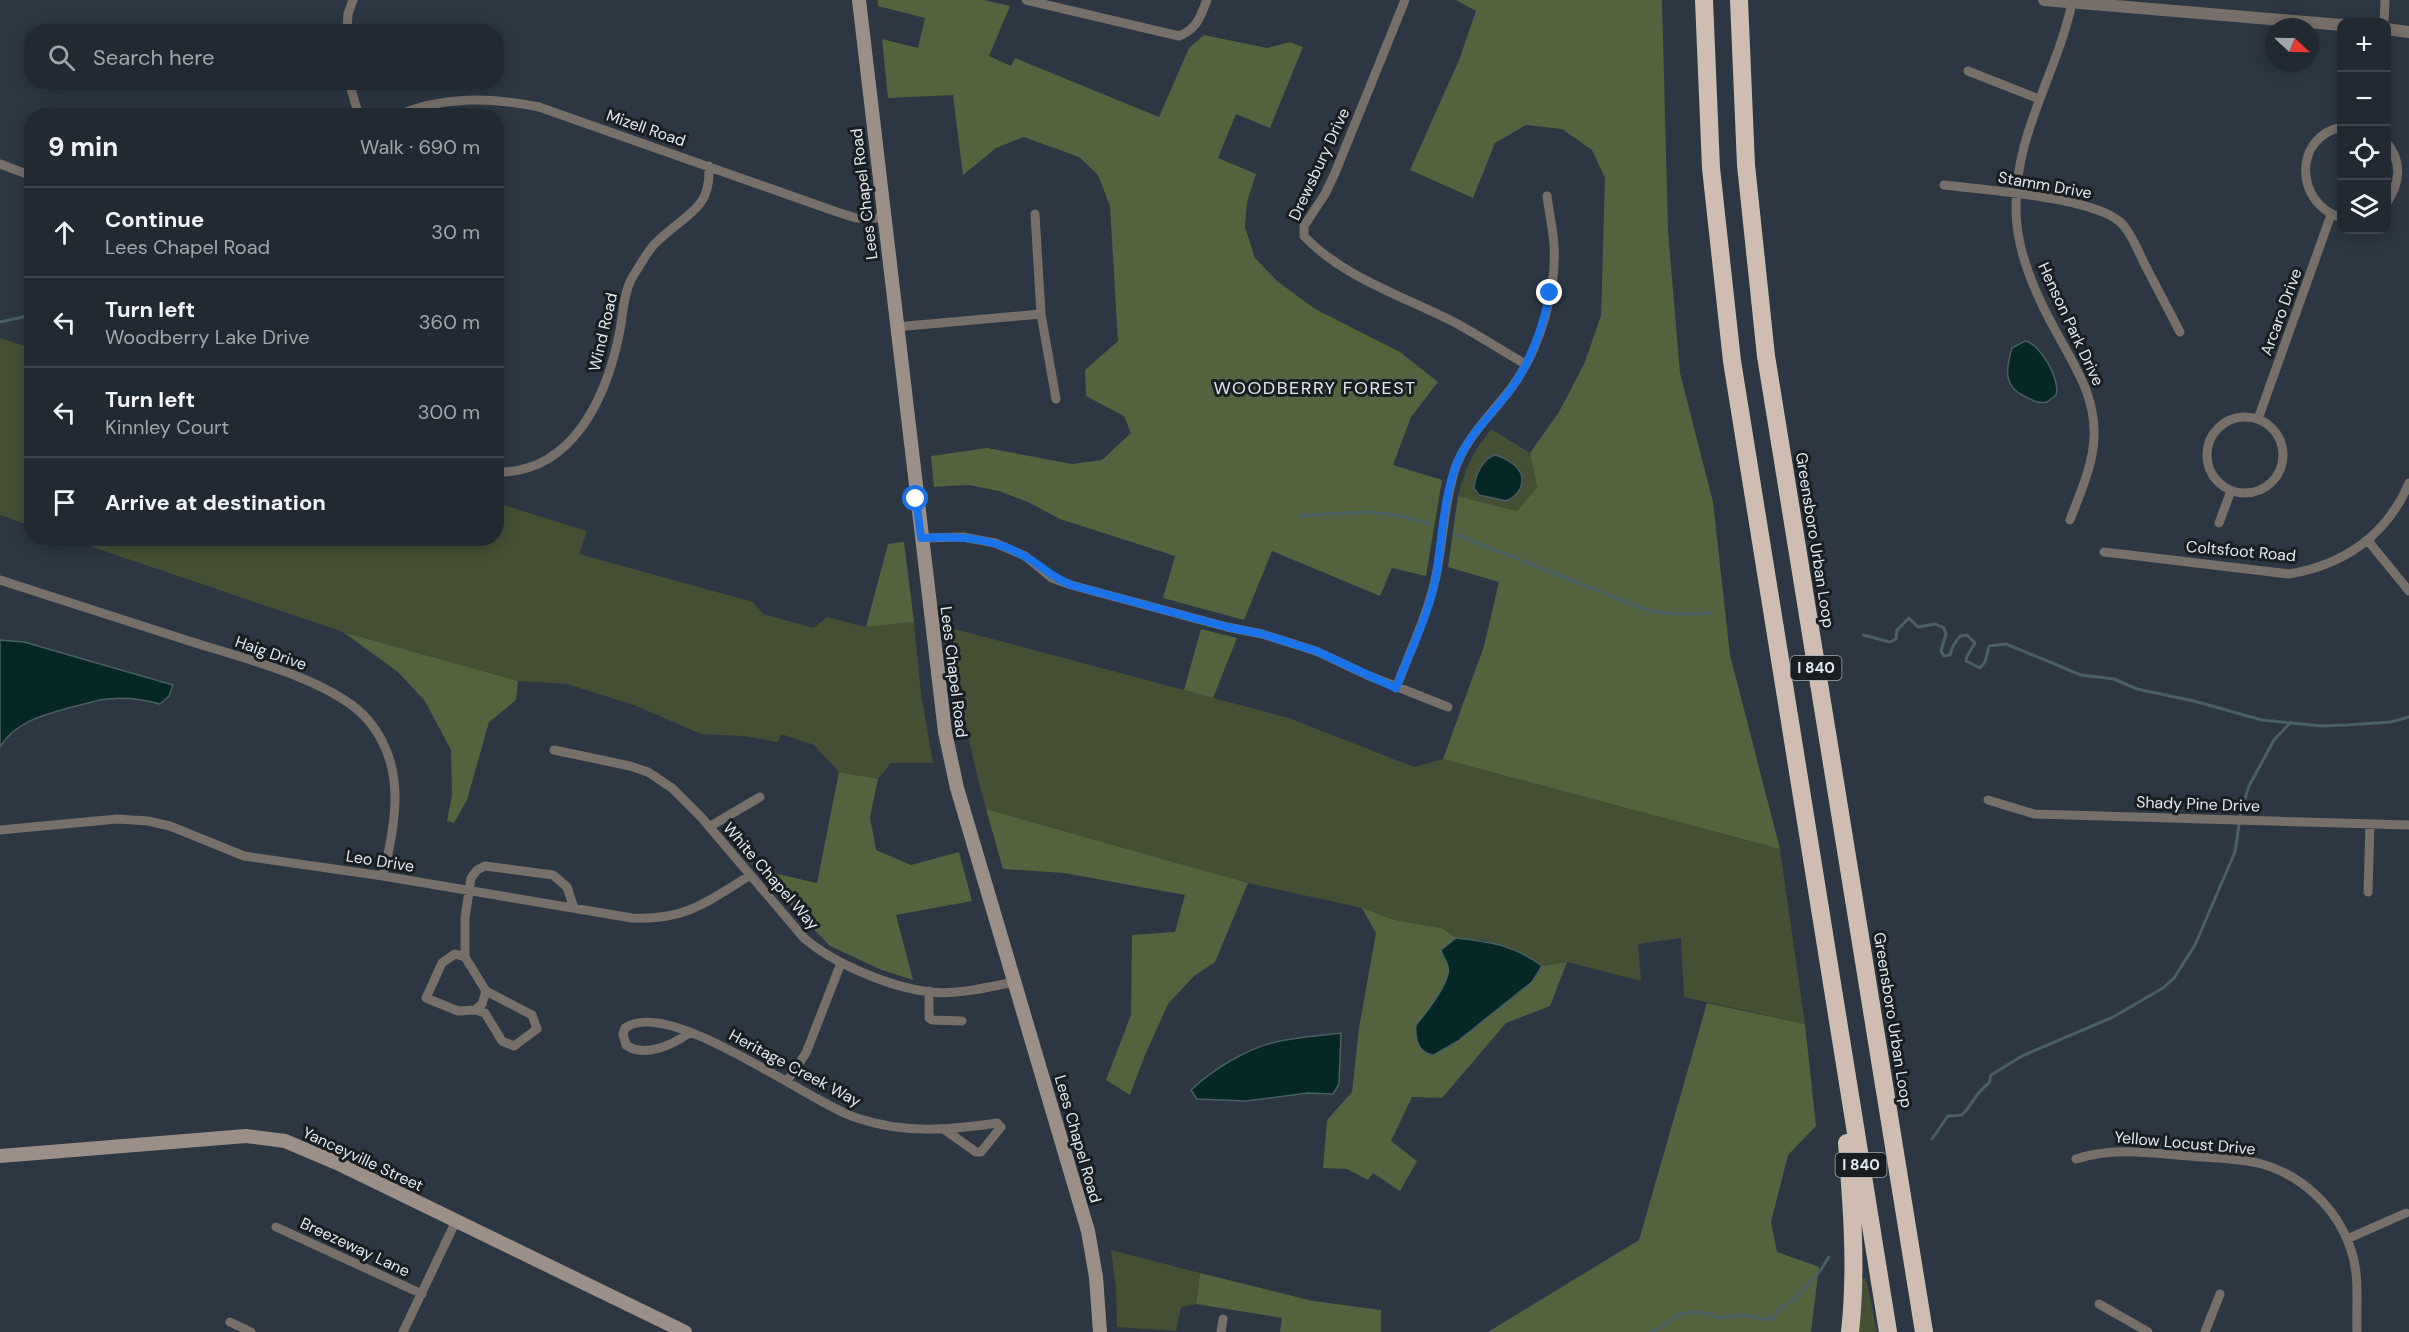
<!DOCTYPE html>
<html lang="en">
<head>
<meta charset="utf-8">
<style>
	:root { --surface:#212932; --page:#2d353e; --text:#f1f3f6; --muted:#a2a6ac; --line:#3e454d }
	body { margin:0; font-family:"DM Sans",sans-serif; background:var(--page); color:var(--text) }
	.controls { position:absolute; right:18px; top:18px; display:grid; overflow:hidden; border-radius:12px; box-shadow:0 3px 15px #0003 }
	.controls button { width:54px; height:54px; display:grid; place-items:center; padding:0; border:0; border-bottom:2px solid var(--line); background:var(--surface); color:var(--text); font:30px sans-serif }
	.compass { position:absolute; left:2265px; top:18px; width:54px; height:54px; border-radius:50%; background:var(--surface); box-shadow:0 3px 15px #0003; rotate:112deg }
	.stop { position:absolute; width:18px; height:18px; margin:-14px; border:4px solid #1a73e8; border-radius:50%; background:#fff }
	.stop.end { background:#1a73e8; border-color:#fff; box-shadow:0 2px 6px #0008 }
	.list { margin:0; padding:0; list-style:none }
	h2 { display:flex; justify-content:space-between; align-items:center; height:78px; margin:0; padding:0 24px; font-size:26px }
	h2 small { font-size:20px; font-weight:400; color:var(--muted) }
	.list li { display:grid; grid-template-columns:39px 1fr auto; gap:18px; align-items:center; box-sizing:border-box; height:90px; padding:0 24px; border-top:2px solid var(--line) }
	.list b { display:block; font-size:22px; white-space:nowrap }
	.list p { margin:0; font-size:20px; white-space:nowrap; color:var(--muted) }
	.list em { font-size:20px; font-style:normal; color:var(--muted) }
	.icon { flex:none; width:33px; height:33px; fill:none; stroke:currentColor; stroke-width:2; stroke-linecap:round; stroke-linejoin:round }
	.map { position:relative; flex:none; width:2409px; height:1332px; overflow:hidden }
	.search { position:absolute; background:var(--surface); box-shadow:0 3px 15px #0003; left:24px; top:24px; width:480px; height:66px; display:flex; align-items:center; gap:15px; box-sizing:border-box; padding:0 21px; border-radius:24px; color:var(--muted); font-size:22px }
	.panel { position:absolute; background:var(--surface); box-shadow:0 3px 15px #0003; left:24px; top:108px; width:480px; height:438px; border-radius:24px }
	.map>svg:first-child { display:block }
	.green { fill:#444f34; fill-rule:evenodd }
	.forest { fill:#53633e }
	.water { fill:#072626; stroke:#486063; stroke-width:1.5 }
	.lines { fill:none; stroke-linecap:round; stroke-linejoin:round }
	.stream { stroke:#486063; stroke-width:3 }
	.minor { stroke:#776f6a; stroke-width:9 }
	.tertiary { stroke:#776f6a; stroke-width:12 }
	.secondary { stroke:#9b8f88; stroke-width:14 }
	.motorway { stroke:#d0bdb2; stroke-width:18 }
	.route { stroke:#1a73e8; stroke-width:8 }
	.labels { text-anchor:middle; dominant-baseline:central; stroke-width:6; stroke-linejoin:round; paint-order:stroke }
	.shield { fill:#191e23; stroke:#a5abb2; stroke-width:1.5 }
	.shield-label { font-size:15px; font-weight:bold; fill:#e1e8f0 }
	.street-label { font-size:16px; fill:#e1e8f0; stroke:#191e23 }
	.neighbourhood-label { font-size:18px; letter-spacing:1.5px; fill:#e1e8f0; stroke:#191e23 }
</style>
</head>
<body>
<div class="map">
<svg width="2409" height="1332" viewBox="0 0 2409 1332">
	<rect width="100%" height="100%" fill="#2c3743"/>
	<!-- green -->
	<path class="green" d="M0 338 31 348V526L0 515Z
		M1491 429 1530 453 1537 487 1517 511 1458 496C1464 470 1474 451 1491 429ZM1496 455 1519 469 1523 481 1517 494 1506 501 1476 494C1474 480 1481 458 1496 455Z
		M497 503 587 531 579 554 753 602 763 614 814 628 827 617 866 627 914 622 921 693 933 763H891L878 779 839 772 814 745 781 734 778 742 743 736 701 734 634 705 567 684 518 681 343 632 69 539 496 538Z
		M951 628 1289 718 1414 767 1443 759 1780 849 1805 1024 1684 997 1681 938 1638 944 1641 981 1567 962 1542 966 1515 951 1484 940 1456 938 1442 928 1395 920 1362 908 1248 883 986 809C969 749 959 690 951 628Z
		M1111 1250 1200 1273 1196 1304 1181 1307 1176 1331 1117 1327 1116 1289Z
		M1866 1278 1877 1332H1857L1859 1279Z"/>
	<!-- forest -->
	<path class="forest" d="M878 0H984L1010 6 989 56 1011 66 1015 58 1159 117 1189 48 1204 35 1267 48 1290 42 1303 47 1270 128 1236 114 1218 158 1256 174 1247 202 1245 227 1255 258 1277 281 1315 309 1400 352 1438 382 1411 417 1393 465 1442 480 1426 576 1392 568 1380 596 1272 551 1244 620 1163 598 1175 556 1060 519 1028 502 999 491 969 485 934 487 931 456 987 448 1072 464 1102 460 1131 433 1124 416 1086 396 1085 370 1118 341 1110 206 1098 175 1079 157 1024 137 996 148 963 175 953 95 888 98 882 39 918 48 925 18 878 6Z
		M1456 0H1662L1668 231 1680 373 1713 502 1730 655 1780 849 1443 759 1484 646 1499 582 1448 567 1458 496 1517 511 1537 487 1530 453 1559 412 1584 364 1601 316 1605 178 1592 150 1562 129 1526 125 1495 143 1473 198 1410 170 1459 60 1476 11Z
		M904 542 914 622 866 627 888 544Z
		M1201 629 1237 638 1213 698 1184 690Z
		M343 632 518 681 516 700 489 722 467 800 454 823 447 821 452 795 451 750 425 701 398 672Z
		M839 772 878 779 870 817 876 850 911 865 959 852 972 901 896 915 913 980 882 970 830 946 756 869 817 883Z
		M986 809 1248 883 1215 962 1194 976 1168 1004 1145 1055 1130 1095 1106 1080 1131 1015 1132 935 1175 932 1185 895 1064 873 1003 869Z
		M1362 908 1395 920 1442 928 1456 938 1442 950C1443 957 1447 961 1448 967 1452 982 1425 1014 1416 1025L1532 982 1542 966 1567 962 1550 1006 1506 1023 1442 1098 1412 1097 1391 1141 1417 1161 1400 1191 1373 1173 1368 1180 1347 1169 1323 1168 1327 1120 1352 1092 1359 1028 1376 933Z
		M1707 1003 1805 1024 1816 1126 1788 1155 1771 1222 1777 1252 1819 1267 1811 1332H1488L1639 1240Z
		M1200 1273 1313 1301 1381 1310V1332H1280L1282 1318 1196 1304Z"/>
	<!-- water -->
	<path class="water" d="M2025 341C2040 343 2061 380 2056 395L2047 402C2038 404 2032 400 2024 396 2003 386 2006 368 2012 348Z
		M1496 455C1512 461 1528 471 1520 489 1517 495 1513 498 1506 501L1479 495 1474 488C1475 476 1483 457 1496 455Z
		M0 640 24 642 173 685 169 696 160 704C142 699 126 697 108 699 98 699 87 704 76 706 48 714 16 720 0 747Z
		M1456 938C1488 941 1516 946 1542 966L1532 982 1458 1041 1434 1055C1418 1054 1415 1039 1416 1025 1425 1014 1452 982 1448 967 1447 961 1443 957 1441 950Z
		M1341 1033 1339 1084 1333 1094 1308 1093 1246 1101 1197 1099 1191 1090C1212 1070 1247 1048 1276 1042 1297 1037 1319 1036 1341 1033Z"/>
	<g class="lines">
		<!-- stream -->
		<path class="stream" d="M0 322 32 315
			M1300 516C1347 512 1384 507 1429 524
			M1455 534 1641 608C1665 615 1686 615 1711 613
			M1863 635 1890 642 1896 639 1897 630 1909 618 1918 627 1935 624 1944 628 1946 634 1941 651 1944 656 1950 655 1953 646 1960 636 1967 635 1975 643 1967 656 1966 661 1980 668 1985 662 1989 646 2006 644 2081 675 2114 679 2137 689 2194 701 2262 720 2322 726 2346 725 2391 722 2409 717
			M1932 1139 1948 1116 1962 1115C1973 1104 1976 1092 1989 1083L1991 1075 2022 1056 2113 1017 2163 988 2174 978 2195 945 2235 852 2241 811 2249 786 2274 740 2291 722
			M1650 1332C1672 1325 1674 1309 1700 1312 1708 1313 1712 1314 1718 1318L1745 1315 1766 1320 1774 1317 1781 1308 1797 1297 1820 1271 1829 1257"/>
		<!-- minor -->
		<path class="minor" d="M1026 0 1179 36C1197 29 1200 17 1207 0
			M1405 0 1335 173 1325 194 1304 226V236C1344 278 1403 296 1454 322 1478 335 1501 350 1525 364
			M2384 22 2385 0
			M347 32 348 14 353 0
			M1968 71 2039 99
			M349 82 359 116
			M395 116C443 96 489 97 539 107L837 212 856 218H884
			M2342 127C2292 137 2295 205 2342 218
			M2386 142C2403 161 2400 184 2386 204
			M0 164 32 176
			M1944 185C1982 190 2102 197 2124 226 2133 237 2138 251 2144 263 2156 286 2168 309 2180 332
			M1035 214 1041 314 1056 399
			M896 327 1041 314
			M2207 455a38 38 0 1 1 76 0a38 38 0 1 1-76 0Z
			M2258 419 2331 215
			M496 472C572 474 606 398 619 335 623 317 623 294 632 278 638 268 645 256 652 247 664 232 697 213 704 197 709 187 709 177 709 166
			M2070 520C2080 493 2093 466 2094 437 2096 393 2071 361 2052 324 2034 291 2017 250 2016 212 2014 133 2056 77 2072 3
			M2219 523 2231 491
			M921 538 963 537 995 543 1025 556 1052 578 1071 585 1227 627 1262 634 1316 651 1367 675 1448 707
			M2369 542 2409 591
			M2104 552 2289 574C2344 565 2387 535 2409 483
			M0 580C62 600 124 620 186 640 238 657 333 679 368 720 407 766 396 823 383 876
			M1396 688C1410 651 1428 614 1436 576 1443 541 1444 503 1455 469 1465 438 1493 413 1512 387 1539 350 1557 291 1554 245 1553 229 1549 212 1547 196
			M554 750 630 766 648 772 672 788 701 817 804 938C834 964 892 988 931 992 958 995 988 987 1015 982
			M1988 800 2034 814 2409 825
			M709 827 760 797
			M0 830 117 819 148 821 170 826 244 856 383 876 632 918C686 920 705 903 749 876
			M2368 892 2370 824
			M465 957 455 954 442 963 426 998 458 1011 475 1010 485 1013 502 1041 514 1046 537 1029 532 1015 486 991 465 957V918L471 878 477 870 485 866 553 875 567 887 574 908
			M929 991V1018L932 1020 962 1021
			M475 1010 482 1004 486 991
			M689 1033C673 1045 644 1058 626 1045L623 1034 625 1028C670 996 809 1103 857 1118 904 1134 949 1130 997 1123L1001 1127 981 1152H976L945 1130
			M787 1081 806 1053 841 963
			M2076 1159C2114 1147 2150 1153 2189 1156 2211 1158 2236 1158 2258 1163 2301 1174 2337 1207 2351 1250 2360 1275 2356 1305 2357 1332
			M276 1227 422 1294
			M2347 1239 2406 1213
			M2099 1304 2148 1332
			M230 1322 251 1332
			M403 1332 456 1221
			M1221 1332 1223 1319
			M2205 1332 2220 1294"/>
		<!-- tertiary -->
		<path class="tertiary" d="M2044 0 2342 25
			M2386 29 2409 32"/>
		<!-- secondary -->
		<path class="secondary" d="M859 0 945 732 957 788 1088 1231 1096 1277 1100 1332
			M0 1156 246 1136 285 1141 337 1163 685 1332"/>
		<!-- motorway -->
		<path class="motorway" d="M1704 0 1711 168 1732 361 1888 1332
			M1739 0 1746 165 1766 356 1924 1332
			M1847 1143C1852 1207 1857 1269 1850 1332"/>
	</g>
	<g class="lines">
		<!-- route -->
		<path class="route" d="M916 499 921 538C957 536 992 537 1024 556 1043 566 1049 576 1071 585L1227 627 1262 634 1316 651 1396 688C1410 651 1429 614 1436 576 1442 540 1443 502 1455 468 1466 436 1494 413 1513 386 1532 359 1543 326 1550 293"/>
	</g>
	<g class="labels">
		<!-- shield labels -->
		<g class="shield">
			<rect x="1790.5" y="656" width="51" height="24" rx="4.5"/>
			<rect x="1835.5" y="1153" width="51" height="24" rx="4.5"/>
		</g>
		<g class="shield-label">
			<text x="1816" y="668">I 840</text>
			<text x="1861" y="1165">I 840</text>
		</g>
		<!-- street labels -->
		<g class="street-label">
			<text transform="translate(646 128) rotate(19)">Mizell Road</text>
			<text transform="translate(1319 164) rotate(-65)">Drewsbury Drive</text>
			<text transform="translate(2045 185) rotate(10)">Stamm Drive</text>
			<text transform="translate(864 194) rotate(-97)">Lees Chapel Road</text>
			<text transform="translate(2281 312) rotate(-70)">Arcaro Drive</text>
			<text transform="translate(2071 324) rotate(65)">Henson Park Drive</text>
			<text transform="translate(603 332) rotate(-77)">Wind Road</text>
			<text transform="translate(1815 540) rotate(81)">Greensboro Urban Loop</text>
			<text transform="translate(2241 551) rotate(5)">Coltsfoot Road</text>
			<text transform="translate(271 653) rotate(19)">Haig Drive</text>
			<text transform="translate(954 672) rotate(83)">Lees Chapel Road</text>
			<text transform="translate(2198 804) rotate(2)">Shady Pine Drive</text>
			<text transform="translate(380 861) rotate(9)">Leo Drive</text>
			<text transform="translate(771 876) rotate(49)">White Chapel Way</text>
			<text transform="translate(1893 1020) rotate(81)">Greensboro Urban Loop</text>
			<text transform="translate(795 1068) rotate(28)">Heritage Creek Way</text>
			<text transform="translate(1078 1139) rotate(74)">Lees Chapel Road</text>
			<text transform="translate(2185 1143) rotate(5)">Yellow Locust Drive</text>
			<text transform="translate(363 1159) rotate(25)">Yanceyville Street</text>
			<text transform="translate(355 1247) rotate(25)">Breezeway Lane</text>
		</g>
		<!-- neighbourhood labels -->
		<g class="neighbourhood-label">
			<text x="1315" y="388">WOODBERRY FOREST</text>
		</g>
	</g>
</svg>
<div class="controls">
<button>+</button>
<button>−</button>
<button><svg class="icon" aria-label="locate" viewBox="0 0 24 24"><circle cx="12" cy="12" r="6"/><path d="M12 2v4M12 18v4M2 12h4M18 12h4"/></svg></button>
<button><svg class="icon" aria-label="layers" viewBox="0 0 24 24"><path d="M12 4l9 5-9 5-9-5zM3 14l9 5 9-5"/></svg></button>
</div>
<svg class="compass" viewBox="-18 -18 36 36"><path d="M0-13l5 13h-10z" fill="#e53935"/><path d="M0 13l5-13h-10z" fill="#a2a6ac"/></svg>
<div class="stop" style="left:916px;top:499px"></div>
<div class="stop end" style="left:1550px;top:293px"></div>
<div class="search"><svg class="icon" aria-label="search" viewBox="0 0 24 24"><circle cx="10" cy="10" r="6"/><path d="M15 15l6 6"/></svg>Search here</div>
<section class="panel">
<h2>9 min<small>Walk · 690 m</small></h2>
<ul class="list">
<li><svg class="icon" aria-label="ahead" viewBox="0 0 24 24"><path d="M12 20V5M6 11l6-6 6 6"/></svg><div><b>Continue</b><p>Lees Chapel Road</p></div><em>30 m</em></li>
<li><svg class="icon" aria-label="left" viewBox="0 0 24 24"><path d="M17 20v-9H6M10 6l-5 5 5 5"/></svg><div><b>Turn left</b><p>Woodberry Lake Drive</p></div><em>360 m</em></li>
<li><svg class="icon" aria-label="left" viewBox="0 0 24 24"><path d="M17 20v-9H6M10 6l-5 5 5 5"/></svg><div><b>Turn left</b><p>Kinnley Court</p></div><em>300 m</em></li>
<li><svg class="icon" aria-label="arrive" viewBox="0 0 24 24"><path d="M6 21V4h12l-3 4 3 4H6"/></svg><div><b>Arrive at destination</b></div></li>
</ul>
</section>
</div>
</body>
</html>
